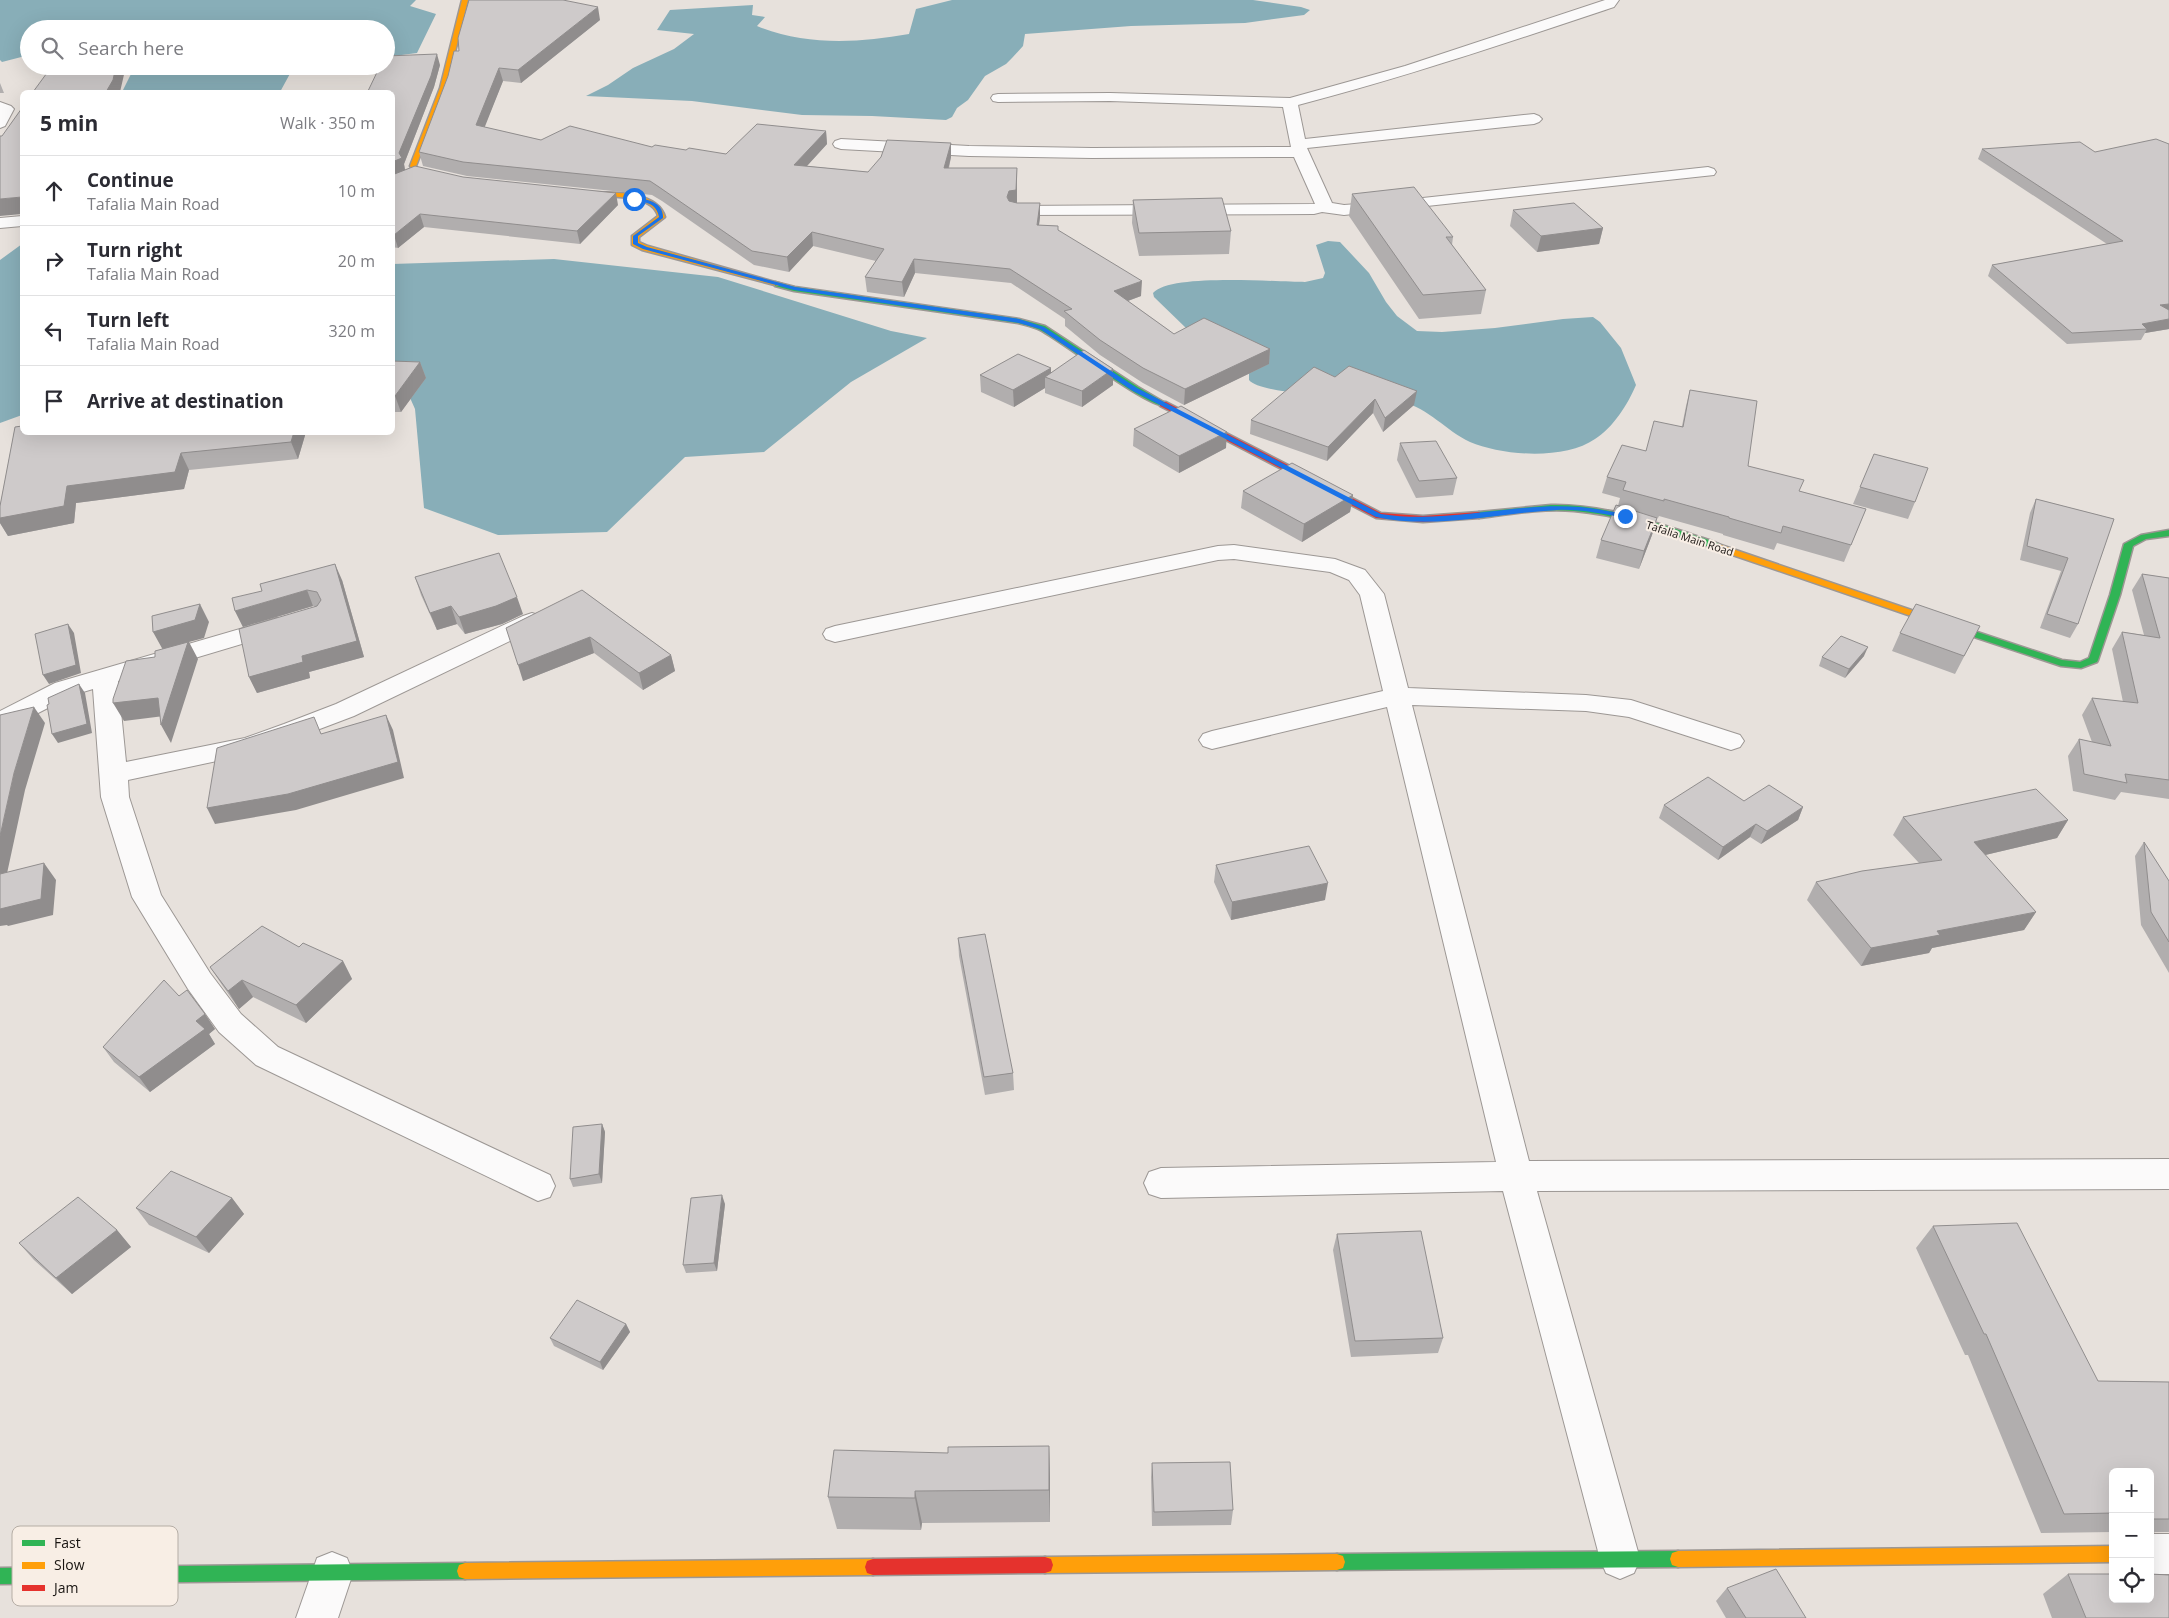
<!DOCTYPE html>
<html lang="en">
<head>
<meta charset="utf-8">
<style>
	:root { --surface:#fff; --page:#f2f2f3; --text:#2b2b33; --muted:#7c7c81; --line:#e1e1e2 }
	body { margin:0; font-family:"Open Sans",sans-serif; background:var(--page); color:var(--text) }
	.controls { position:absolute; right:15px; bottom:15px; display:grid; overflow:hidden; border-radius:8px; box-shadow:0 5px 20px #0002 }
	.controls button { width:45px; height:45px; display:grid; place-items:center; padding:0; border:0; border-bottom:1px solid var(--line); background:var(--surface); color:var(--text); font:25px sans-serif }
	.stop { position:absolute; width:15px; height:15px; margin:-11px; border:4px solid #1a73e8; border-radius:50%; background:#fff }
	.stop.end { background:#1a73e8; border-color:#fff; box-shadow:0 1px 5px #0008 }
	.list { margin:0; padding:0; list-style:none }
	h2 { display:flex; justify-content:space-between; align-items:center; height:65px; margin:0; padding:0 20px; font-size:21px }
	h2 small { font-size:16px; font-weight:400; color:var(--muted) }
	.list li { display:grid; grid-template-columns:32px 1fr auto; gap:15px; align-items:center; box-sizing:border-box; height:70px; padding:0 20px; border-top:1px solid var(--line) }
	.list b { display:block; font-size:19px; white-space:nowrap }
	.list p { margin:0; font-size:16px; white-space:nowrap; color:var(--muted) }
	.list em { font-size:16px; font-style:normal; color:var(--muted) }
	.icon { flex:none; width:28px; height:28px; fill:none; stroke:currentColor; stroke-width:2; stroke-linecap:round; stroke-linejoin:round }
	.map { position:relative; flex:none; width:2169px; height:1618px; overflow:hidden }
	.search { position:absolute; background:var(--surface); box-shadow:0 5px 20px #0002; left:20px; top:20px; width:375px; height:55px; display:flex; align-items:center; gap:12px; box-sizing:border-box; padding:0 18px; border-radius:28px; color:var(--muted); font-size:19px }
	.panel { position:absolute; background:var(--surface); box-shadow:0 5px 20px #0002; left:20px; top:90px; width:375px; height:345px; border-radius:8px }
	.map>svg:first-child { display:block }
	.water { fill:#88aeb8 }
	.lines { fill:none; stroke-linecap:round; stroke-linejoin:round }
	.street-casing { stroke:#9c9794; stroke-width:2 }
	.fast-casing { stroke:#9c9794; stroke-width:3 }
	.slow-casing { stroke:#9c9794; stroke-width:3 }
	.jam-casing { stroke:#9c9794; stroke-width:3 }
	.street { fill:#fbfafa; fill-rule:evenodd }
	.fast { fill:#30b455; fill-rule:evenodd }
	.slow { fill:#ff9f0a; fill-rule:evenodd }
	.jam { fill:#e5322d; fill-rule:evenodd }
	.wall { fill:#b1aeae }
	.shaded-wall { fill:#908d8d }
	.building { fill:#cecaca; stroke:#908d8d }
	.route { fill:#1a73e8 }
	.labels { text-anchor:middle; dominant-baseline:central; stroke-width:4; stroke-linejoin:round; paint-order:stroke }
	.far-street-label { font-size:11px; fill:#181411; stroke:#f8eee5 }
	.key { fill:#f8eee5; stroke:#b5ada5; stroke-width:1 }
	.key-label { font-size:14px; fill:#181411 }
</style>
</head>
<body>
<div class="map">
<svg width="2169" height="1618" viewBox="0 0 2169 1618">
	<rect width="100%" height="100%" fill="#e7e1dc"/>
	<!-- water -->
	<path class="water" d="M0 0H416L410 6 436 14 417 53 386 57V29H29V55L2 62 0 60Z
		M952 0H1253L1301 7 1310 10 1304 15 1245 23 1131 26 1025 34 1023 46 1012 58 1006 64 985 76 968 100 957 108 952 117 946 120 872 116 802 115 692 101 586 96 608 85 633 68 674 49 694 34 657 30 670 10 753 5 752 15 765 17 757 26C806 46 858 43 909 34L916 9Z
		M135 66H321L292 70 280 92H101L123 90Z
		M1328 241 1340 242 1369 273 1386 302 1397 316 1417 331 1442 332 1495 328 1563 319 1593 317 1600 322 1621 348 1636 385C1628 404 1613 428 1595 439 1565 460 1503 456 1470 442 1446 431 1429 408 1402 402 1375 396 1263 397 1249 380V372L1187 329 1154 297 1153 293C1170 273 1276 282 1305 282L1323 278 1325 273 1316 245Z
		M22 244V415L0 423V260Z
		M554 259 718 277 891 331 927 338 851 382 764 452 685 457 607 532 498 535 424 508 415 409 403 382 393 378 392 264Z"/>
	<g class="lines">
		<!-- street casing -->
		<g class="street-casing">
			<path id="street" d="M1605 0H1619L1614 7C1509 42 1405 77 1298 105L1305 139 1534 114 1539 116 1542 119 1539 122 1534 124 1307 148 1332 203 1344 205 1386 202 1708 167 1714 169 1716 172 1714 175 1344 215 1322 212 1314 214 1017 215 1011 214 1009 210 1011 206 1315 204 1294 157 1092 158 969 156 841 149 835 147 833 144 835 141 841 139 969 146 1092 148 1291 147 1283 107 1110 101 998 102 993 101 991 98 993 95 998 94 1110 93 1290 98 1405 66Z
				M0 102 11 106 14 109 5 126 0 128Z
				M22 216V226L0 228V218Z
				M1234 545 1335 559 1365 570 1384 594 1408 688 1586 695 1631 700 1740 735 1744 741 1740 747 1731 750 1629 717 1586 711 1412 705 1529 1161 2169 1159V1189L1537 1191 1640 1559 1634 1573 1620 1579 1606 1573 1600 1559 1503 1191 1161 1198 1149 1194 1144 1183 1149 1172 1161 1168 1496 1162 1387 707 1212 749 1203 746 1199 740 1203 734 1212 731 1383 691 1360 595 1349 580 1330 572 1234 559 1218 560 835 642 826 639 823 634 826 629 835 626 1218 546Z
				M532 613 541 616 544 621 541 626 354 716 259 752 128 780 129 797 161 895 210 973 241 1014 278 1047 550 1175 555 1186 550 1197 538 1201 256 1065 219 1032 188 989 132 897 101 797 93 689 73 695 9 728 0 731V711L55 683 267 621 276 618 285 621 288 626 285 631 118 681 126 762 245 738 284 724 336 704 523 616Z
				M2150 1534H2169V1574H2150Z
				M332 1552 347 1558 353 1573 338 1618H296L317 1558Z"/>
		</g>
		<!-- fast casing -->
		<g class="fast-casing">
			<path id="fast" d="M775 282 795 287 1019 319 1045 326 1138 387 1167 404 1166 406C1148 408 1063 342 1040 330 1034 327 1025 325 1018 323L794 291 775 286Z
				M1551 505C1599 504 1645 519 1691 534 1700 538 1715 540 1723 547L1721 549H1715C1669 533 1623 515 1574 511 1543 508 1510 514 1479 518L1474 515 1479 512Z
				M2169 530V536L2146 539 2133 546 2120 595 2098 660 2097 662 2081 668 2061 666 1917 618 1915 616 1917 614H1923L2062 660 2080 662 2089 658 2110 595 2124 544 2141 535Z
				M1678 1551 1684 1553 1686 1559 1684 1565 1678 1567 1337 1570 1331 1568 1329 1562 1331 1556 1337 1554Z
				M465 1563 471 1565 473 1571 471 1577 465 1579 0 1584V1568Z"/>
		</g>
		<!-- slow casing -->
		<g class="slow-casing">
			<path id="slow" d="M462 0H468L446 88 416 166 419 171 450 178V180L448 181 415 173 410 166 440 88Z
				M580 192C604 193 657 188 665 217L639 237V242L648 246 782 284 778 286 642 250 632 245V236L658 216C651 190 599 199 578 195V193Z
				M1718 544 1923 614 1925 616 1923 618H1917L1715 549 1713 547Z
				M2113 1546V1562L1678 1567 1672 1565 1670 1559 1672 1553 1678 1551Z
				M1337 1554 1343 1556 1345 1562 1343 1568 1337 1570 1045 1573 1039 1571 1037 1565 1039 1559 1045 1557Z
				M873 1559 879 1561 881 1567 879 1573 873 1575 465 1579 459 1577 457 1571 459 1565 465 1563Z"/>
		</g>
		<!-- jam casing -->
		<g class="jam-casing">
			<path id="jam" d="M1160 402H1166L1381 513 1423 516 1479 512 1484 515 1479 518 1423 522 1376 518 1160 406Z
				M1045 1557 1051 1559 1053 1565 1051 1571 1045 1573 873 1575 867 1573 865 1567 867 1561 873 1559Z"/>
		</g>
		<!-- street -->
		<use href="#street" class="street"/>
		<!-- fast -->
		<use href="#fast" class="fast"/>
		<!-- slow -->
		<use href="#slow" class="slow"/>
		<!-- jam -->
		<use href="#jam" class="jam"/>
	</g>
	<!-- wall -->
	<path class="wall" d="M600 20 521 83 503 81 484 127 541 140 652 147 726 154 826 131 827 144 807 166 868 172 951 143V157L949 168H1017V203H1040V217L1039 225 1058 226V230L1141 296 1128 301 1174 334 1270 349 1269 364 1184 405 1143 383 1100 355 1065 326V319L1011 283 915 273 904 297 867 292 865 277 876 261 813 246 789 272 754 265 662 201 652 195 467 176 423 166 419 152 459 51Z
		M440 65 434 87 404 164 405 170 463 177 618 205 580 244 424 227 398 248 392 247V92L368 91Z
		M0 83 4 93H0Z
		M2169 144V329L2145 333 2141 340 2067 344 1988 276 1992 265 2107 244 1978 159 1982 149 2095 152Z
		M1352 194 1453 237 1452 245 1486 290 1481 314 1419 319 1349 216Z
		M1133 200 1231 231 1229 254 1139 256 1132 223Z
		M1513 210 1603 228 1599 244 1537 252 1510 226Z
		M392 361 420 362 426 378 401 412H392Z
		M1051 368V372L1113 385 1082 407 1045 393V388L1014 407 981 392 980 375Z
		M1335 377 1414 405 1383 432 1373 413 1327 461 1250 434 1251 420Z
		M1690 390 1748 466 1799 491 1866 509 1844 562 1777 543 1774 550 1723 535V534L1659 516 1658 518H1657L1652 535 1639 569 1596 558 1601 540 1618 506 1620 498 1602 493 1607 477 1682 426 1686 406Z
		M15 427 306 432 298 459 189 470 184 489 76 503 74 523 8 536 0 523V506Z
		M1134 429 1226 448 1179 473 1133 446Z
		M1400 443 1457 478 1453 495 1416 498 1397 460Z
		M1874 454 1915 502 1908 519 1853 504Z
		M1243 491 1353 495 1350 512 1302 542 1241 508Z
		M2036 499 2114 519 2078 624 2070 638 2040 628 2061 571 2020 560 2030 513Z
		M2142 574 2169 578V799L2121 792 2115 800 2073 791 2068 756 2079 739 2092 742 2082 715 2092 698 2123 702 2112 649 2122 632 2144 635 2132 590Z
		M415 577 523 614 502 624 465 634 457 624 437 630 421 595Z
		M342 580 364 657 309 672 310 678 257 693 249 677 315 606H313L243 627 235 611Z
		M582 590 671 655 675 671 643 690 594 653 523 681Z
		M1980 626 1955 674 1892 651 1900 633Z
		M1864 656 1845 678 1819 666 1822 657Z
		M1744 801 1803 807 1798 820 1761 844 1750 837 1718 860 1659 818 1664 805Z
		M1903 817 2068 820 2057 838 1985 855 2036 912 2024 930 1932 948 1929 953 1861 966 1807 900 1816 882 1919 863 1893 835Z
		M2144 842 2169 881V973L2141 925 2135 856Z
		M1216 865 1325 900 1231 920 1214 882Z
		M958 938 1013 1073 1014 1090 985 1095 959 956Z
		M299 947 343 961 352 979 306 1023 253 997 239 1009 222 985 210 967Z
		M179 996 205 1014 215 1029 209 1034 215 1044 150 1092 114 1062 103 1047Z
		M602 1124 605 1132 602 1183 573 1187 570 1179Z
		M232 1198 244 1214 209 1253 149 1225 136 1208Z
		M725 1204 717 1271 686 1273 683 1265Z
		M1933 1226 2098 1381 2169 1382V1532H2155L2150 1536V1472H2113V1532L2041 1533 1968 1355H1965L1916 1248Z
		M117 1230 131 1247 72 1294 34 1260 19 1243Z
		M1337 1234 1443 1338 1438 1353 1351 1357 1333 1250Z
		M626 1324 630 1332 603 1370 554 1346 550 1338Z
		M1049 1446 1050 1479V1522L922 1523 921 1530 837 1529 828 1497 948 1453Z
		M1152 1463 1233 1510 1231 1525 1152 1526 1151 1477Z
		M2068 1574 2169 1618H2052L2043 1594Z
		M1727 1588 1806 1618H1726L1716 1601Z"/>
	<!-- shaded-wall -->
	<path class="shaded-wall" d="M598 7 600 20 521 83 518 70Z
		M437 54 440 65 434 87 404 164 405 170 392 176V162L399 153Z
		M116 66H126L120 92H106Z
		M499 68 503 81 480 139 476 125Z
		M826 131 827 144 795 179 794 165Z
		M951 143V157L945 182 944 168Z
		M1017 168V204L1009 205 1007 197Z
		M616 193 618 205 580 244 577 231Z
		M22 197V214L0 216V199Z
		M1040 203V217L1037 240V225Z
		M420 214 424 227 398 248 394 235Z
		M1603 228 1599 244 1537 252 1541 236Z
		M812 232 813 246 789 272 787 257Z
		M914 259 915 273 904 297 902 282Z
		M1142 281 1141 296 1114 306V291Z
		M2169 304V314L2160 305Z
		M2169 319V329L2145 333 2147 329 2142 324Z
		M1270 349 1269 364 1184 405 1185 389Z
		M420 362 426 378 401 412 395 396Z
		M1051 368V379L1045 377V388L1014 407 1013 390Z
		M1113 369V385L1082 407V391Z
		M1417 391 1414 405 1383 432 1385 418Z
		M1375 399 1373 413 1327 461 1328 447Z
		M294 432H306L298 459 291 442Z
		M1227 432 1226 448 1179 473V456Z
		M181 453 189 470 184 489 76 503 74 523 8 536 0 523V518L67 486Z
		M1353 495 1350 512 1302 542 1304 524Z
		M1657 518 1652 535 1639 569 1644 551Z
		M335 564 342 580 364 657 309 672 310 678 257 693 249 677 302 656Z
		M307 590 313 606 243 627 235 611Z
		M517 597 523 614 502 624 465 634 459 617Z
		M200 604 209 622 204 638 189 642 198 659 171 743 161 725 164 716 124 721 113 703 163 650 153 632Z
		M451 606 457 624 437 630 430 613Z
		M68 624 74 633 81 673 49 684 43 675Z
		M590 637 594 653 523 681 518 665Z
		M1868 647 1864 656 1845 678 1849 669Z
		M671 655 675 671 643 690 639 673Z
		M79 684 85 693 92 733 58 743 52 734Z
		M34 707 45 723 25 790 3 892 0 888V836L14 773Z
		M386 715 393 730 404 778 296 810 215 824 207 808Z
		M1803 807 1798 820 1761 844 1767 831Z
		M2068 820 2057 838 1964 860 1974 842Z
		M1756 824 1750 837 1718 860 1723 847Z
		M44 863 56 880 53 915 8 926 7 925 0 926V909Z
		M1328 883 1325 900 1231 920 1232 902Z
		M2036 912 2024 930 1932 948 1929 953 1861 966 1871 948 1937 931Z
		M343 961 352 979 306 1023 296 1005Z
		M242 980 253 997 239 1009 228 991Z
		M205 1014 215 1029 209 1034 215 1044 150 1092 139 1077 196 1021Z
		M602 1124 605 1132 602 1183 599 1174Z
		M722 1195 725 1204 717 1271 714 1263Z
		M232 1198 244 1214 209 1253 196 1237Z
		M117 1230 131 1247 72 1294 56 1278Z
		M626 1324 630 1332 603 1370 600 1362Z
		M1049 1446 1050 1479V1522L1049 1490Z
		M915 1491 922 1523 921 1530 915 1498Z"/>
	<!-- building -->
	<path class="building" d="M469 0H563L598 7 518 70 499 68 476 125 541 140 570 126 652 147 655 145 686 150 689 148 726 154 757 124 826 131 794 165 868 172 881 157 887 140 951 143 944 168H1017L1016 190 1009 191 1007 197 1009 201 1017 203H1040L1037 225 1058 226V230L1142 281 1114 291 1174 334 1204 318 1270 349 1185 389 1143 368 1100 340 1064 311 1072 309 1010 269 914 259 902 282 865 277 884 249 812 232 787 257 752 251 659 187 650 181 463 162 419 152 448 76 454 51H459L458 38Z
		M437 54 431 76 399 153 402 158 392 162V92H344L368 91 380 66H386V56Z
		M52 66H116L113 80 106 92H33Z
		M22 108V197L0 199V136H2Z
		M2156 139 2169 144V304L2160 305 2169 310V319L2142 324 2147 329 2072 333 1992 265 2123 241 1982 149 2080 142 2095 152Z
		M415 166 463 177 616 193 577 231 420 214 394 235H392V175Z
		M1414 187 1453 237H1446L1486 290 1423 295 1352 194Z
		M1222 198 1231 231 1139 233 1133 200Z
		M1574 203 1603 228 1541 236 1513 210Z
		M1084 350 1113 369 1082 391 1045 377Z
		M1018 354 1051 368 1013 390 980 375Z
		M392 361 420 362 395 396H392Z
		M1349 366 1417 391 1385 418 1375 399 1328 447 1251 420 1314 367 1335 377Z
		M1690 390 1757 401 1748 466 1804 480 1799 491 1866 509 1851 545 1783 526 1781 533 1729 518V517L1664 499V501L1623 490 1626 482 1607 477 1622 445 1646 451 1654 421 1683 427Z
		M1181 406 1227 432 1179 456 1134 429Z
		M22 426V432H294L291 442 181 453 175 472 67 486 64 506 0 518V506L15 427Z
		M1436 441 1457 478 1419 481 1400 443Z
		M1874 454 1928 468 1915 502 1860 487Z
		M1292 463 1353 495 1304 524 1243 491Z
		M2036 499 2114 519 2078 624 2047 614 2068 558 2027 546Z
		M1616 505 1657 518 1644 551 1601 540Z
		M499 553 517 597 496 606 459 617 451 606 430 613 415 577Z
		M335 564 357 641 302 656 303 662 249 677 239 629 317 606 321 600 317 592 307 590 235 611 232 598 262 591 260 584Z
		M2142 574 2169 578V780L2125 774 2127 783 2084 774 2079 739 2111 746 2092 698 2138 703 2122 632 2160 638Z
		M582 590 671 655 639 673 590 637 518 665 506 628Z
		M200 604 195 620 153 632 152 616Z
		M1916 604 1980 626 1964 656 1900 633Z
		M68 624 76 665 43 675 35 634Z
		M1841 636 1868 647 1849 669 1822 657Z
		M188 642 161 725 158 698 113 703V699L126 661 155 657V651Z
		M79 684 87 724 52 734 47 705 49 704 48 698Z
		M34 707 14 773 0 836V715Z
		M386 715 398 762 288 794 207 808 217 748 314 717 321 734Z
		M1708 777 1744 801 1769 785 1803 807 1767 831 1756 824 1723 847 1664 805Z
		M2036 789 2068 820 1974 842 2036 912 1937 931 1940 935 1871 948 1816 882 1862 871 1942 860 1903 817Z
		M2144 842 2169 881V942L2151 912Z
		M1309 846 1328 883 1232 902 1216 865Z
		M44 863 41 899 0 909V874Z
		M262 926 299 947 303 943 343 961 296 1005 242 980 228 991 210 967Z
		M985 934 1013 1073 984 1077 958 938Z
		M164 980 179 996 187 990 205 1014 196 1021 205 1029 139 1077 103 1047Z
		M602 1124 599 1174 570 1179 573 1127Z
		M171 1171 232 1198 196 1237 136 1208Z
		M722 1195 714 1263 683 1265 691 1198Z
		M78 1197 117 1230 56 1278 19 1243Z
		M2017 1223 2098 1381 2169 1382V1519H2150V1472H2113V1513L2064 1514 1986 1334H1984L1933 1226Z
		M1421 1231 1443 1338 1355 1341 1337 1234Z
		M577 1300 626 1324 600 1362 550 1338Z
		M1049 1446V1490L915 1491V1498L828 1497 834 1450 948 1453V1447Z
		M1230 1462 1233 1510 1154 1512 1152 1463Z
		M1776 1569 1806 1618H1746L1727 1588Z
		M2068 1574H2113V1599H2150V1574L2169 1575V1618H2086Z"/>
	<!-- route -->
	<path class="route" d="M632 198C646 198 664 202 663 218L638 236V243L647 247 795 287 1019 319 1044 327 1137 388 1381 514C1456 526 1532 495 1607 511 1614 512 1623 513 1629 516L1625 518C1603 514 1580 509 1557 510 1497 513 1435 530 1376 517L1133 391 1040 329 1019 323 794 290 643 249 633 244V236L659 217C656 202 644 202 632 200Z"/>
	<g class="labels">
		<!-- far-street labels -->
		<g class="far-street-label">
			<text transform="translate(1690 538) rotate(18)">Tafalia Main Road</text>
		</g>
	</g>
	<!-- legend -->
	<rect x="12" y="1526" width="166" height="80" rx="8" class="key"/>
	<rect x="22" y="1540" width="23" height="6" fill="#30b455"/>
	<rect x="22" y="1562" width="23" height="7" fill="#ff9f0a"/>
	<rect x="22" y="1585" width="23" height="6" fill="#e5322d"/>
	<g class="key-label">
		<text x="54" y="1548">Fast</text>
		<text x="54" y="1570">Slow</text>
		<text x="54" y="1593">Jam</text>
	</g>
</svg>
<div class="controls">
<button>+</button>
<button>−</button>
<button><svg class="icon" aria-label="locate" viewBox="0 0 24 24"><circle cx="12" cy="12" r="6"/><path d="M12 2v4M12 18v4M2 12h4M18 12h4"/></svg></button>
</div>
<div class="stop" style="left:634px;top:199px"></div>
<div class="stop end" style="left:1625px;top:516px"></div>
<div class="search"><svg class="icon" aria-label="search" viewBox="0 0 24 24"><circle cx="10" cy="10" r="6"/><path d="M15 15l6 6"/></svg>Search here</div>
<section class="panel">
<h2>5 min<small>Walk · 350 m</small></h2>
<ul class="list">
<li><svg class="icon" aria-label="ahead" viewBox="0 0 24 24"><path d="M12 20V5M6 11l6-6 6 6"/></svg><div><b>Continue</b><p>Tafalia Main Road</p></div><em>10 m</em></li>
<li><svg class="icon" aria-label="right" viewBox="0 0 24 24"><path d="M7 20v-9h11M14 6l5 5-5 5"/></svg><div><b>Turn right</b><p>Tafalia Main Road</p></div><em>20 m</em></li>
<li><svg class="icon" aria-label="left" viewBox="0 0 24 24"><path d="M17 20v-9H6M10 6l-5 5 5 5"/></svg><div><b>Turn left</b><p>Tafalia Main Road</p></div><em>320 m</em></li>
<li><svg class="icon" aria-label="arrive" viewBox="0 0 24 24"><path d="M6 21V4h12l-3 4 3 4H6"/></svg><div><b>Arrive at destination</b></div></li>
</ul>
</section>
</div>
</body>
</html>
